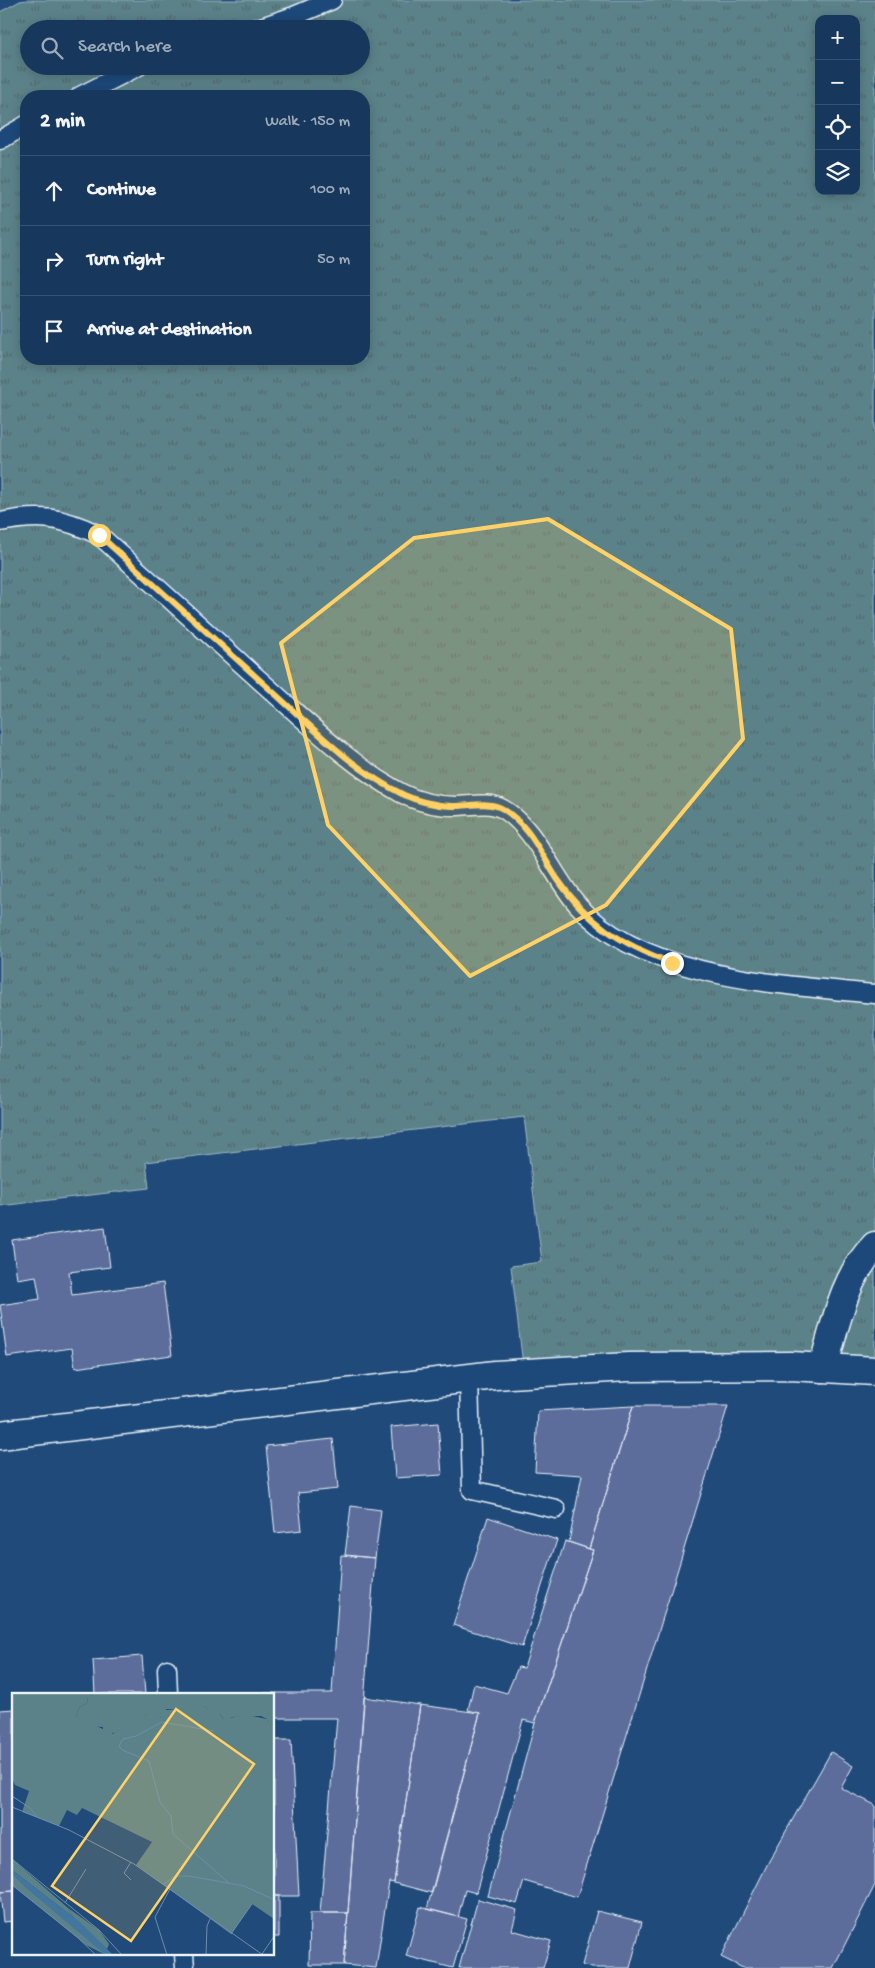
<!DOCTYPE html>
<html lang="en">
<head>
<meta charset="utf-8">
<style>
	:root { --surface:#17385c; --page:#244365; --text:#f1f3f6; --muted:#9eacbb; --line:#365272 }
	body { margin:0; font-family:"Gochi Hand",sans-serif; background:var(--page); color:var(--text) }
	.controls { position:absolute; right:15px; top:15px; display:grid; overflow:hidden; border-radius:10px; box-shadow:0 2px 12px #0003 }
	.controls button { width:45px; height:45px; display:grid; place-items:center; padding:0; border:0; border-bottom:1px solid var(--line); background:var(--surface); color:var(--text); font:25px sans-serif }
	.stop { position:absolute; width:15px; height:15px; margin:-11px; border:4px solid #ffd166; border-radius:50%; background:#fff }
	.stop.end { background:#ffd166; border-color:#fff; box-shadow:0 1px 5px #0008 }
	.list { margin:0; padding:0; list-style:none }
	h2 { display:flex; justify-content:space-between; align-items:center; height:65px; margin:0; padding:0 20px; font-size:21px }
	h2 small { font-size:16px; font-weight:400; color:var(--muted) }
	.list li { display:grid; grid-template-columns:32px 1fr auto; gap:15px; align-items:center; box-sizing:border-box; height:70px; padding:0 20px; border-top:1px solid var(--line) }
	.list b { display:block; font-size:19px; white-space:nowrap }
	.list em { font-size:16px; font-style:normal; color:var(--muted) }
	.icon { flex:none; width:28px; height:28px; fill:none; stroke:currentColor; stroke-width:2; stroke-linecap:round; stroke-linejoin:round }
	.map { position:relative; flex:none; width:875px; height:1968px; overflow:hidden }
	.search { position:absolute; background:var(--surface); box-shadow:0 2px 12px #0003; left:20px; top:20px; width:350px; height:55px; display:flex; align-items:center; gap:12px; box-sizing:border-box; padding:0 18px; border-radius:28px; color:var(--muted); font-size:19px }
	.panel { position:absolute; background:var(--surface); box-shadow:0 2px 12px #0003; left:20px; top:90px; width:350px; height:275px; border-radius:20px }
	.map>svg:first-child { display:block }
	.grass { fill:url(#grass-tufts); stroke:#a2bac0; fill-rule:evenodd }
	.building { fill:#5c6d9c; stroke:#e8f1f8 }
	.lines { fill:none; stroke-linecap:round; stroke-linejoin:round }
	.lane-casing { stroke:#e8f1f8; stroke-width:21 }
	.street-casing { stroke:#e8f1f8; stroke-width:31 }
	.secondary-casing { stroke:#e8f1f8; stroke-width:31 }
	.lane { stroke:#1f4a7a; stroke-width:18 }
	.street { stroke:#1f4a7a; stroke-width:28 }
	.secondary { stroke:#1f4a7a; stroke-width:28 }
	.route { stroke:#ffd166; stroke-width:6 }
	.marked { fill:#ffd166; fill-opacity:0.2; stroke:#ffd166; stroke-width:4; stroke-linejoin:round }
	.inset-road { fill:none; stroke:#6f8dac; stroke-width:1 }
	.view { fill:#ffd166; fill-opacity:0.15; stroke:#ffd166; stroke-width:2.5 }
	.inset-edge { fill:none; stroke:#e8f1f8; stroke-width:2.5 }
</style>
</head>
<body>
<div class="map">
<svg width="875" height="1968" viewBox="0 0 875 1968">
	<defs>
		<pattern id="grass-tufts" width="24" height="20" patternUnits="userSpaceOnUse" patternTransform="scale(1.25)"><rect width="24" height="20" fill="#5b8289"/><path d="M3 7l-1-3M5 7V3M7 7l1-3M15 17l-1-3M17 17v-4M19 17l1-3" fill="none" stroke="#52686d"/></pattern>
	</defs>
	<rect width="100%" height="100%" fill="#1f4a7a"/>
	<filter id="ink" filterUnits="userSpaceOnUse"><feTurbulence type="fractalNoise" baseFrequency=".02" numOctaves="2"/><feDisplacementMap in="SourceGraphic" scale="10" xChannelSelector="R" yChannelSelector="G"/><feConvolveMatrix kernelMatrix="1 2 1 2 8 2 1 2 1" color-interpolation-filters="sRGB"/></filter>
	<g filter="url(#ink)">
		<!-- grass -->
		<path class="grass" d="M26 0H875V1371L524 1373 511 1266 542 1262 524 1117 146 1162 149 1188 0 1206V12L20 1ZM819 19H856V191H819ZM29 29H361V66H29ZM26 96H364V359H26Z"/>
		<!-- building -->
		<path class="building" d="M105 1227 110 1267 69 1272 72 1295 163 1283 172 1355 75 1368 72 1348 7 1357 0 1305 40 1299 36 1276 17 1279 12 1240Z
			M633 1406 589 1549 569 1542 582 1475 535 1472 538 1411Z
			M633 1406H728L577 1897 524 1881 517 1904 488 1896 535 1723 593 1550 589 1549Z
			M438 1423 442 1475 395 1478 391 1427Z
			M333 1439 338 1489 298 1493 302 1530 275 1533 266 1446Z
			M351 1506 381 1510 375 1558 345 1555Z
			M488 1517 557 1540 522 1647 453 1625Z
			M565 1541 593 1550 535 1723 523 1720 476 1893 465 1890 458 1917 427 1909 480 1713 468 1710 474 1684 507 1693 518 1667 524 1668Z
			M341 1555 375 1558 348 1913H320L337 1718H274V1694L214 1693H332Z
			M142 1656 145 1694H95L93 1660Z
			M364 1697 420 1705 394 1883 389 1882 376 1968 344 1965Z
			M420 1705 480 1713 432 1893 394 1883Z
			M14 1709V1891L0 1892V1710Z
			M274 1740H291L299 1896H274Z
			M831 1752 853 1766 841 1788 875 1805V1885L833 1968H743L721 1957 769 1861Z
			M14 1891V1921L3 1922 0 1892Z
			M274 1896H279V1937H274Z
			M478 1899 517 1910 512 1930 551 1941 543 1968H459Z
			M420 1907 467 1919 453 1968 406 1956Z
			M597 1911 642 1922 630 1968H592L582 1965Z
			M310 1913H348L344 1965H309Z"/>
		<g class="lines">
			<!-- lane casing -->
			<g class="lane-casing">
				<path id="lane" d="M255 29 294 16 332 0
					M80 96 139 66
					M0 140 26 125
					M0 522C40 514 62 517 99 535 154 585 209 635 264 684 308 723 350 765 401 793 418 802 437 806 456 806 470 806 489 801 503 809 535 827 553 877 578 905 640 978 785 985 875 994
					M469 1378 472 1490 556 1509
					M167 1669 168 1694
					M184 1954 185 1968"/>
			</g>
			<!-- street casing -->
			<g class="street-casing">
				<path id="street" d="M823 1368C835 1327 843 1278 875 1246"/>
			</g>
			<!-- secondary casing -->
			<g class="secondary-casing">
				<path id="secondary" d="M0 1435 495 1375 628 1367 791 1366 875 1371"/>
			</g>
			<!-- lane -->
			<use href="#lane" class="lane"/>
			<!-- street -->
			<use href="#street" class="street"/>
			<!-- secondary -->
			<use href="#secondary" class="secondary"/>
		</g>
	</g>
	<g class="lines" filter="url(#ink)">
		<!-- route -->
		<path class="route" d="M99 535C157 588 215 640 273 692 313 728 354 771 404 795 419 802 435 805 451 806 467 807 489 800 503 809 529 825 540 852 556 877 587 923 621 944 672 963"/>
	</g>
	<!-- marked area -->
	<path class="marked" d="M548 519 731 629 743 739 606 905 470 976 328 825 281 643 414 538Z"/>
	<!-- overview -->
	<g transform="translate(12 1693)">
		<rect width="262" height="262" fill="#1f4a7a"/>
		<path d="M0 0H76L81 2 75 5 76 9 67 15 64 23 101 41 110 29H125L135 21H148L150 17H176L185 10 195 15 199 21H208L211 26 235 22 255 26 263 42 262 226 240 211 219 241 124 172 140 149 70 115 65 122 55 117 47 133 10 119 17 98 3 92 0 85ZM56 215 87 237 97 251 95 256 61 224Z" fill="#5b8289"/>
		<path d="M82 0H262V42L255 26 249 23 220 24 213 29 208 21H197L195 15 185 11 175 18 155 16 148 21H135L126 31 125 29H111L105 38 97 42 95 38 91 39V34L74 33 73 29 64 23 67 15 76 9 75 5ZM0 166 56 215 61 224 0 177ZM0 181 76 244 94 262 74 252 0 192Z" fill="#5b8289"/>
		<path d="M0 177 69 230 101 262H94L84 254 13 194 0 181Z" fill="#42769f"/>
		<path class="inset-road" d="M202 38 150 29 124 43 111 46 107 53 110 57 137 68 148 109 159 123 161 141 217 190M0 103 18 115 26 125M0 114 57 137 122 171 251 262M0 166 87 237 110 262M119 187 112 180 119 169M152 191 163 183H177L232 193 263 207M0 192 64 243 84 262M53 210 74 176M219 241 240 211M250 261 263 242M155 262 143 224 158 196M194 262 195 233 198 226"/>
		<path class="view" d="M164 16 242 71 119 248 40 193Z"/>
		<rect width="262" height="262" class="inset-edge"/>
	</g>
</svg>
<div class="controls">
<button>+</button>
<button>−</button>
<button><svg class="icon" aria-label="locate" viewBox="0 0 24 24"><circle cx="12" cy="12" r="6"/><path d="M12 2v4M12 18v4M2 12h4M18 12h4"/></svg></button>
<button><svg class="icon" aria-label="layers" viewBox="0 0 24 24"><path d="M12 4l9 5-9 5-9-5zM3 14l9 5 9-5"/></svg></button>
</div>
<div class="stop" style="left:99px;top:535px"></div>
<div class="stop end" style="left:672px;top:963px"></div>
<div class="search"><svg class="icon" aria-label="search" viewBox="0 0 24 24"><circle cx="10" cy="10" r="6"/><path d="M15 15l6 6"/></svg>Search here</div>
<section class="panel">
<h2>2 min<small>Walk · 150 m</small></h2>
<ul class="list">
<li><svg class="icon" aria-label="ahead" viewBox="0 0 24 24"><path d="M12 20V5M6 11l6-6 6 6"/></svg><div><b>Continue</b></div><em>100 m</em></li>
<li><svg class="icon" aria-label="right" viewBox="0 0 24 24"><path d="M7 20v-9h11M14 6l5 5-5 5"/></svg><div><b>Turn right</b></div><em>50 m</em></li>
<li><svg class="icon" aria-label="arrive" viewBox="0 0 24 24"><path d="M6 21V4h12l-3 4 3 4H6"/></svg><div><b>Arrive at destination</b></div></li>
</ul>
</section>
</div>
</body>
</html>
